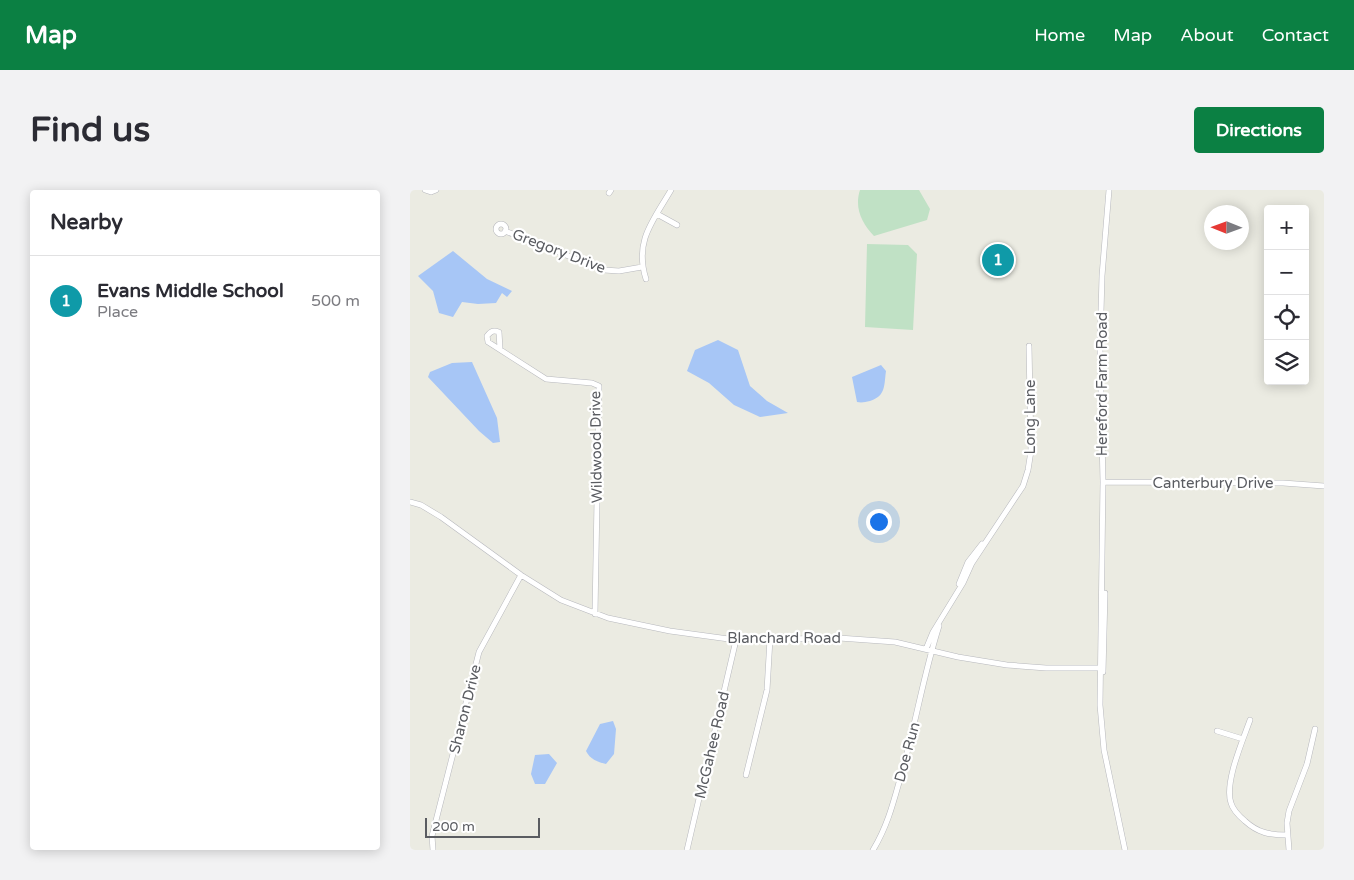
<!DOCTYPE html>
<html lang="en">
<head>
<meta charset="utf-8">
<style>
	:root { --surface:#fff; --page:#f2f2f3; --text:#2b2b33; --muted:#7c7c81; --line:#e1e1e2; --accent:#0b8043 }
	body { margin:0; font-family:"Varela Round",sans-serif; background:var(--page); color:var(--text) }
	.controls { position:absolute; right:15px; top:15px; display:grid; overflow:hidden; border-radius:5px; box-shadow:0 2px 12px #0003 }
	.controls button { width:45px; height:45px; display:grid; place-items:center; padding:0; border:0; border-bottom:1px solid var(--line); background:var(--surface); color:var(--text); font:25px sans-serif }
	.compass { position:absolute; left:794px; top:15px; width:45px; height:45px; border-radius:50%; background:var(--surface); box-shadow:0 2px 12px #0003; rotate:271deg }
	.scale { position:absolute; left:15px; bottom:12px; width:115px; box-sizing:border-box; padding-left:5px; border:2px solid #5a5c61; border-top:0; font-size:14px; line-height:18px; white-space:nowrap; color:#5a5c61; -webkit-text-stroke:4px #fff; paint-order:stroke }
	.you { position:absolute; left:468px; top:331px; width:18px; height:18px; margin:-12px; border:4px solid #fff; border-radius:50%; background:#1a73e8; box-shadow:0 0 0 8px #1a73e833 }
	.badge { display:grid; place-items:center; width:32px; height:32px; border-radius:50%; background:var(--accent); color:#fff; font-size:16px; font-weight:700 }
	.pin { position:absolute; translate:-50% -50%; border:2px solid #fff; box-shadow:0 1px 5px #0006 }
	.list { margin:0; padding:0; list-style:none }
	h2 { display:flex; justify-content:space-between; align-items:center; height:65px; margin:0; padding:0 20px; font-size:21px }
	h2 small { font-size:16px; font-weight:400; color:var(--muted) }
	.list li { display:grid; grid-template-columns:32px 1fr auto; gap:15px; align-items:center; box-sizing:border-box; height:90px; padding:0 20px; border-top:1px solid var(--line) }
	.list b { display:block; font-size:19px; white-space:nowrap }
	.list p { margin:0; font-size:16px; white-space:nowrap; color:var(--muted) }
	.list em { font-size:16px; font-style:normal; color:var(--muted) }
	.icon { flex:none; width:28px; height:28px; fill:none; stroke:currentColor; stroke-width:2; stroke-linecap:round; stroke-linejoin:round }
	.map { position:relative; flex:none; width:914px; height:660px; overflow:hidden; border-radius:5px }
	header { display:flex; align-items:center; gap:30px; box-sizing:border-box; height:70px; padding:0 25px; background:var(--accent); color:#fff }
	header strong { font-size:24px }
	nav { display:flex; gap:28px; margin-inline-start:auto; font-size:18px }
	.intro { display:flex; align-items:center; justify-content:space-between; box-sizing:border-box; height:120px; padding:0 30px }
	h1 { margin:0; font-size:35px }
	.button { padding:12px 22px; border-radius:5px; background:var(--accent); color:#fff; font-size:18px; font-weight:700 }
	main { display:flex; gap:30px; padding:0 30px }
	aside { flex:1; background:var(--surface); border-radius:5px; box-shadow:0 2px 12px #0003 }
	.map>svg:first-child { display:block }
	.green { fill:#c0e1c5 }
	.water { fill:#a7c6f6 }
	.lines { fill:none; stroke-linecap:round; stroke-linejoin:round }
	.minor-casing { stroke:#b7b8bd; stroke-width:6 }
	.minor { stroke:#fff; stroke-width:5 }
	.labels { text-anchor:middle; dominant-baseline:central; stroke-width:4.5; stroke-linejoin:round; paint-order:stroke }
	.street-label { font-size:15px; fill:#5a5c61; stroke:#fff }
</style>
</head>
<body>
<header>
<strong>Map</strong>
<nav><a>Home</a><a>Map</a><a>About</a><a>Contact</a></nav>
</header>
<div class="intro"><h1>Find us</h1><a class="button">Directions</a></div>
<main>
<aside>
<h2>Nearby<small></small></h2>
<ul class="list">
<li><span class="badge" style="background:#0f9aa8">1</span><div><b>Evans Middle School</b><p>Place</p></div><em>500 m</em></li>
</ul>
</aside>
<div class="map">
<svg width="914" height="660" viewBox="0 0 914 660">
	<rect width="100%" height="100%" fill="#ebebe2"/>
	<!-- green -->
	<path class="green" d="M450 0H509L520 19 517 30 464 46C452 33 444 18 450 0Z
		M457 54 498 55 507 64 503 140 455 137Z"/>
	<!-- water -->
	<path class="water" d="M43 61 77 89 102 101 97 107 92 103 86 113 68 114 52 112 43 127 29 123 23 101 8 86Z
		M308 150 328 160 340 196 357 211 378 223 350 227 324 215 299 193 277 181 285 160Z
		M62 172 87 228 90 252 83 253 69 241 18 187 20 182 42 173Z
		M471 175 476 181C474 195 476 206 460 211 455 212 452 213 447 212L442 187Z
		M203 531 206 539 204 564 196 574C187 572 180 569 176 561L190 534Z
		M139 564 147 573 135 594H125L121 584 125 565Z"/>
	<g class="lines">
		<!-- minor casing -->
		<g class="minor-casing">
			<path id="minor" d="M15 0 21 2 26 0
				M699 0 692 86 690 158 693 292 690 515 694 560 715 660
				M199 3 201 0
				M247 24 267 35
				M86 39a5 5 0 1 1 10 0a5 5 0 1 1-10 0Z
				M95 41 194 80 209 81 232 77
				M236 89C224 51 243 31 261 0
				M90 159 89 142C83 140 81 141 77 146L78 152 136 189 182 193 189 196 185 424
				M693 292 873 293 914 296
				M0 312 11 315 31 327 111 385 151 410 198 428 260 441 326 450 429 448 485 452 548 467 597 475 636 478H690
				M549 394 558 372 572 354
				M516 459 523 442 553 393 562 373 613 296 618 280 621 261 619 156
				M693 482 695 403
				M840 530C833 550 814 593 821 613 823 620 829 626 835 631 848 643 860 645 877 645
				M807 541 833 549
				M336 585 357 500 360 449
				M23 660 22 646 69 462 111 385
				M277 660 326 450
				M463 660C477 637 483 614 490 589 505 538 513 486 529 436
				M879 660 877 633 879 621 897 574 905 539"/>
		</g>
		<!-- minor -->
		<use href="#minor" class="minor"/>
	</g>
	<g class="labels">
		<!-- street labels -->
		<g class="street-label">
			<text transform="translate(149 61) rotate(21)">Gregory Drive</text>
			<text transform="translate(692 194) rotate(-90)">Hereford Farm Road</text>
			<text transform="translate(620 227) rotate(-90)">Long Lane</text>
			<text transform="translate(186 257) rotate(-91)">Wildwood Drive</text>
			<text x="803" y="293">Canterbury Drive</text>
			<text x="374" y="448">Blanchard Road</text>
			<text transform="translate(55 519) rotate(-76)">Sharon Drive</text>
			<text transform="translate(302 555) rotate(-77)">McGahee Road</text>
			<text transform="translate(497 562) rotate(-75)">Doe Run</text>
		</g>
	</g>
</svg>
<div class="controls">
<button>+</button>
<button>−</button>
<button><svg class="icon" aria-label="locate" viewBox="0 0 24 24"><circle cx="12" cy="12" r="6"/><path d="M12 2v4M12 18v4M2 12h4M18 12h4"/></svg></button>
<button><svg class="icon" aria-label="layers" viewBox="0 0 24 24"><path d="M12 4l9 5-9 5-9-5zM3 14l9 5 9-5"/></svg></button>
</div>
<svg class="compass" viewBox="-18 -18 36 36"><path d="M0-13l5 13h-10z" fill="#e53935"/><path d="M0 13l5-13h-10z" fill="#7c7c81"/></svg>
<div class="scale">200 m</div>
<div class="you"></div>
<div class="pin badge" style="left:588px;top:70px;background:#0f9aa8">1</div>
</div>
</main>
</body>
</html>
